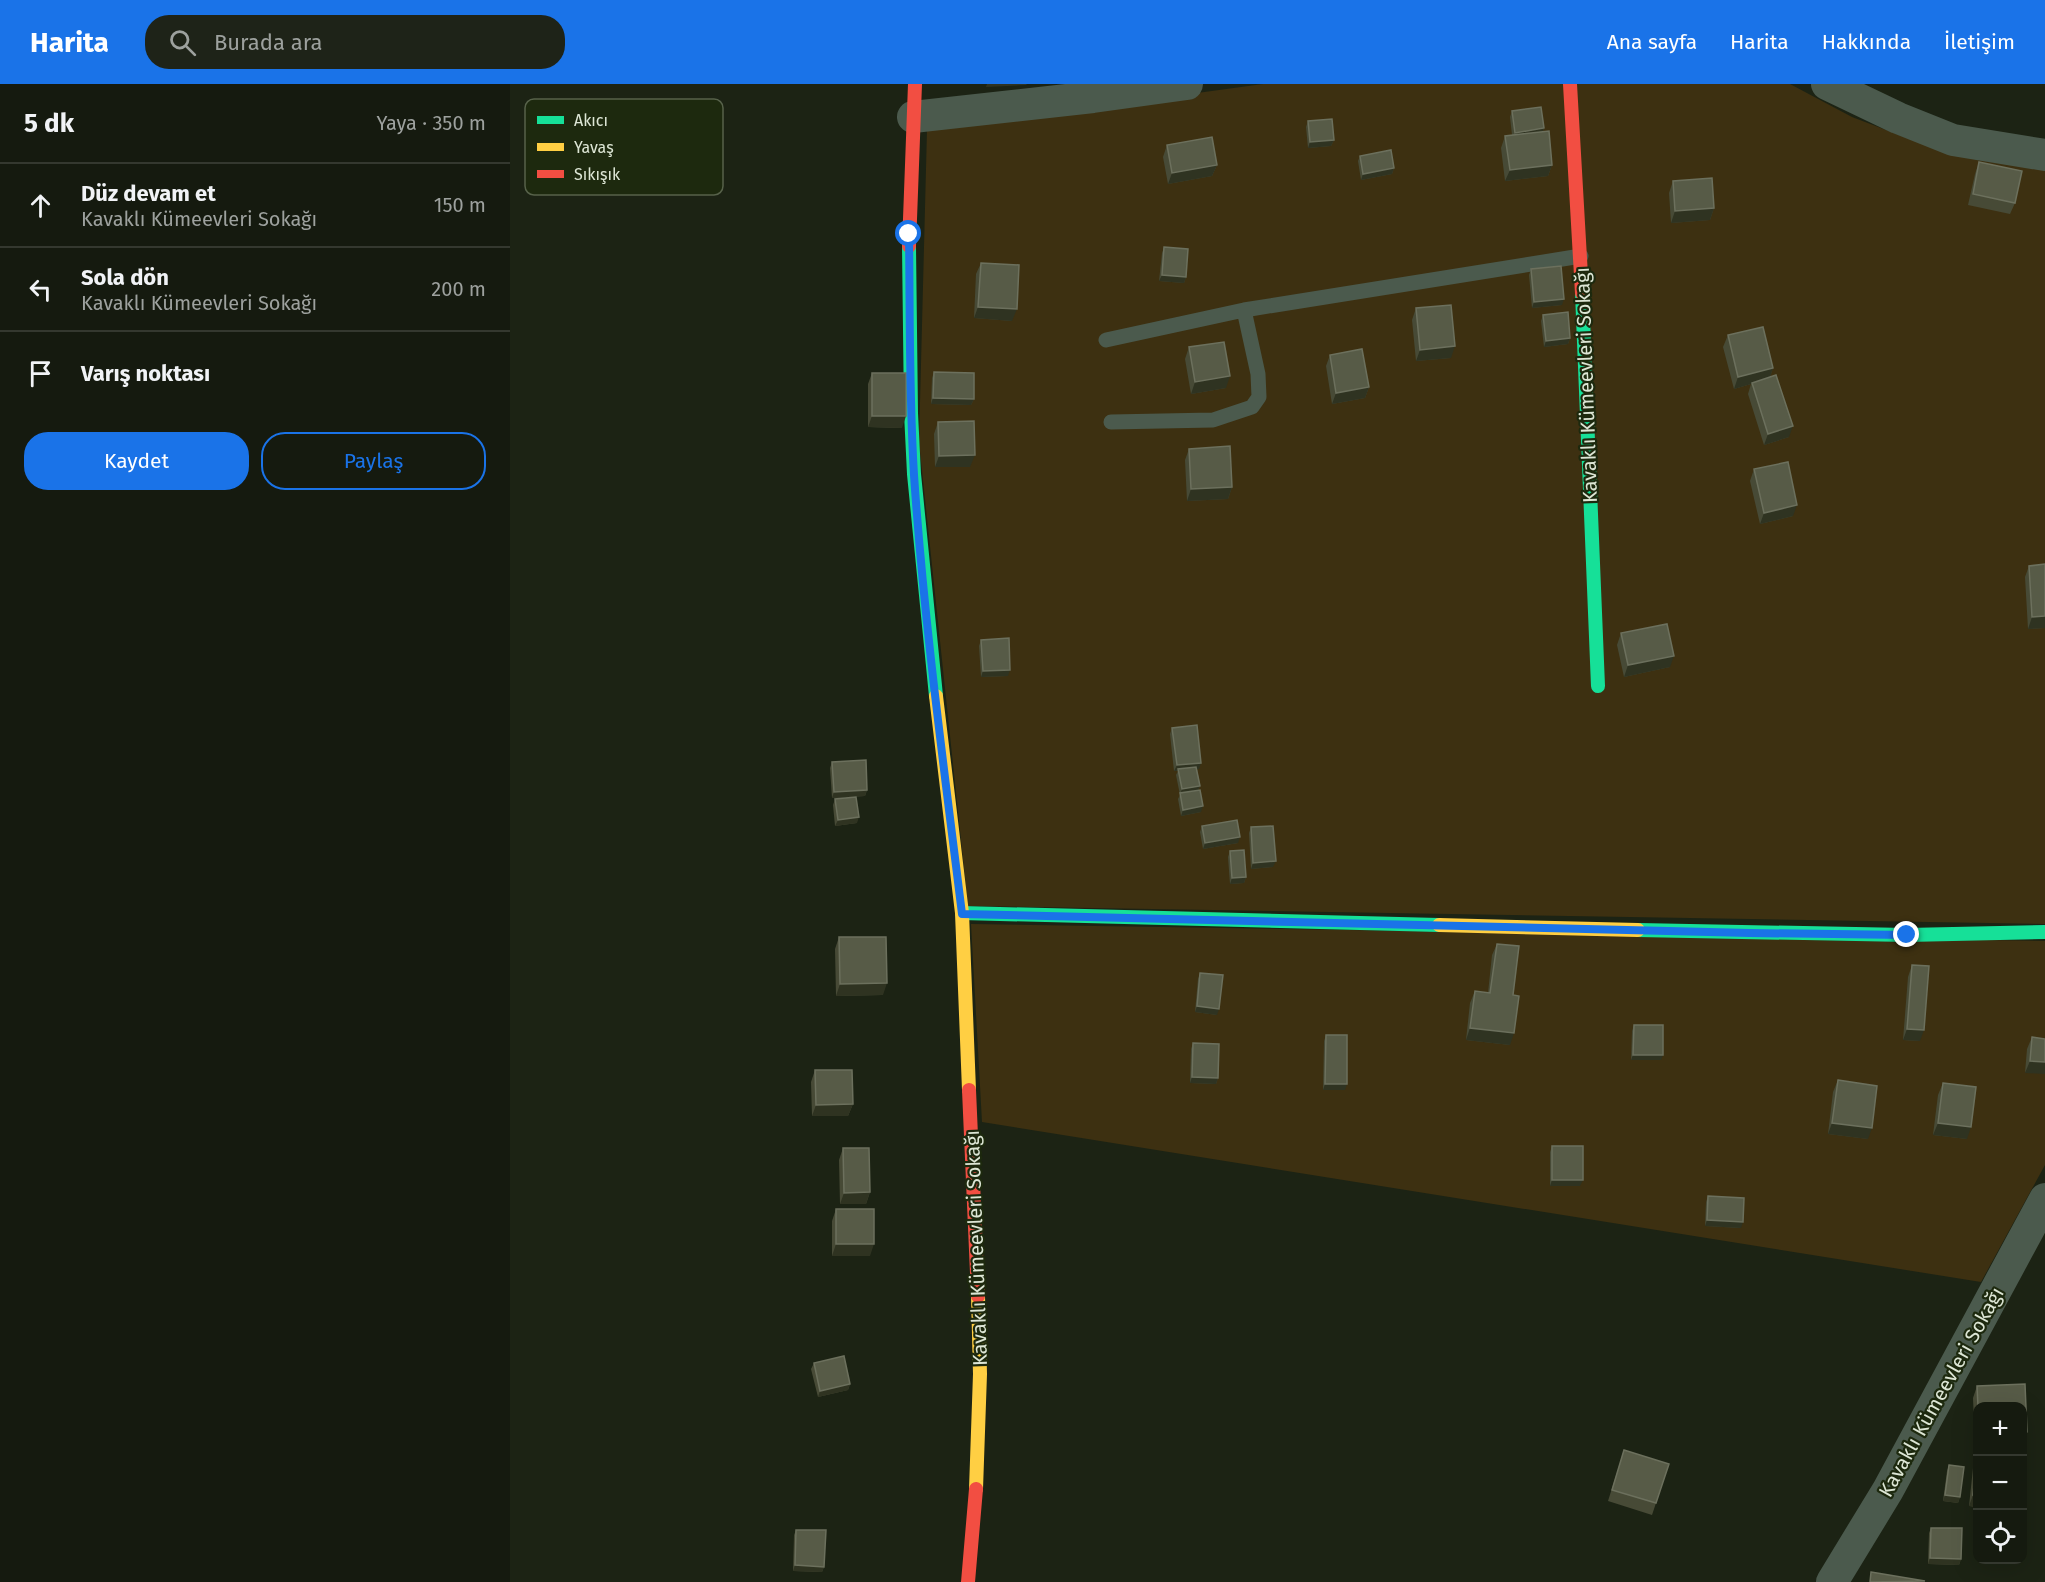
<!DOCTYPE html>
<html lang="tr">
<head>
<meta charset="utf-8">
<style>
	:root { --surface:#151a0f; --page:#1e2318; --text:#f1f3f6; --muted:#9da19e; --line:#34382f; --accent:#1a73e8 }
	body { margin:0; font-family:"Fira Sans",sans-serif; background:var(--page); color:var(--text) }
	.controls { position:absolute; right:18px; bottom:18px; display:grid; overflow:hidden; border-radius:12px; box-shadow:0 6px 24px #0002 }
	.controls button { width:54px; height:54px; display:grid; place-items:center; padding:0; border:0; border-bottom:2px solid var(--line); background:var(--surface); color:var(--text); font:30px sans-serif }
	.stop { position:absolute; width:18px; height:18px; margin:-14px; border:4px solid #1a73e8; border-radius:50%; background:#fff }
	.stop.end { background:#1a73e8; border-color:#fff; box-shadow:0 2px 6px #0008 }
	.list { margin:0; padding:0; list-style:none }
	h2 { display:flex; justify-content:space-between; align-items:center; height:78px; margin:0; padding:0 24px; font-size:26px }
	h2 small { font-size:20px; font-weight:400; color:var(--muted) }
	.list li { display:grid; grid-template-columns:39px 1fr auto; gap:18px; align-items:center; box-sizing:border-box; height:84px; padding:0 24px; border-top:2px solid var(--line) }
	.list b { display:block; font-size:22px; white-space:nowrap }
	.list p { margin:0; font-size:20px; white-space:nowrap; color:var(--muted) }
	.list em { font-size:20px; font-style:normal; color:var(--muted) }
	.actions { display:flex; gap:12px; padding:18px 24px }
	.actions a { flex:1; padding:14px 0; border:2px solid var(--accent); border-radius:24px; text-align:center; font-size:21px; color:var(--accent) }
	.actions .main { background:var(--accent); color:#fff }
	.icon { flex:none; width:33px; height:33px; fill:none; stroke:currentColor; stroke-width:2; stroke-linecap:round; stroke-linejoin:round }
	.map { position:relative; flex:none; width:1535px; height:1498px; overflow:hidden }
	header { display:flex; align-items:center; gap:36px; box-sizing:border-box; height:84px; padding:0 30px; background:var(--accent); color:#fff }
	header strong { font-size:28px }
	nav { display:flex; gap:33px; margin-inline-start:auto; font-size:21px }
	.search { width:420px; height:54px; background:var(--page); display:flex; align-items:center; gap:15px; box-sizing:border-box; padding:0 21px; border-radius:24px; color:var(--muted); font-size:22px }
	main { display:flex }
	aside { flex:1; background:var(--surface) }
	.map>svg:first-child { display:block }
	.green { fill:#3d3011 }
	.lines { fill:none; stroke-linecap:round; stroke-linejoin:round }
	.lane { stroke:#4b5a4d; stroke-width:15 }
	.street { stroke:#4b5a4d; stroke-width:32 }
	.fast { stroke:#16e098; stroke-width:14 }
	.slow { stroke:#ffcf43; stroke-width:14 }
	.jam { stroke:#f24e42; stroke-width:14 }
	.wall { fill:#474a36 }
	.shaded-wall { fill:#2f3321 }
	.building { fill:#575b47; stroke:#6c705d; stroke-width:1.5 }
	.route { stroke:#1a73e8; stroke-width:8 }
	.labels { text-anchor:middle; dominant-baseline:central; stroke-width:4.5; stroke-linejoin:round; paint-order:stroke }
	.street-label { font-size:20px; fill:#dde6d5; stroke:#1d290e }
	.key { fill:#1d290e; stroke:#57624a; stroke-width:1.5 }
	.key-label { font-size:16px; fill:#dde6d5 }
</style>
</head>
<body>
<header>
<strong>Harita</strong>
<div class="search"><svg class="icon" aria-label="search" viewBox="0 0 24 24"><circle cx="10" cy="10" r="6"/><path d="M15 15l6 6"/></svg>Burada ara</div>
<nav><a>Ana sayfa</a><a>Harita</a><a>Hakkında</a><a>İletişim</a></nav>
</header>
<main>
<aside>
<h2>5 dk<small>Yaya · 350 m</small></h2>
<ul class="list">
<li><svg class="icon" aria-label="ahead" viewBox="0 0 24 24"><path d="M12 20V5M6 11l6-6 6 6"/></svg><div><b>Düz devam et</b><p>Kavaklı Kümeevleri Sokağı</p></div><em>150 m</em></li>
<li><svg class="icon" aria-label="left" viewBox="0 0 24 24"><path d="M17 20v-9H6M10 6l-5 5 5 5"/></svg><div><b>Sola dön</b><p>Kavaklı Kümeevleri Sokağı</p></div><em>200 m</em></li>
<li><svg class="icon" aria-label="arrive" viewBox="0 0 24 24"><path d="M6 21V4h12l-3 4 3 4H6"/></svg><div><b>Varış noktası</b></div></li>
</ul>
<div class="actions"><a class="main">Kaydet</a><a>Paylaş</a></div>
</aside>
<div class="map">
<svg width="1535" height="1498" viewBox="0 0 1535 1498">
	<rect width="100%" height="100%" fill="#1c2314"/>
	<!-- green -->
	<path class="green" d="M753 0H1280L1342 33 1405 57 1535 85V840L458 822 409 358 417 46Z
		M461 840 1535 857V1081L1471 1198 472 1038Z"/>
	<g class="lines">
		<!-- lane -->
		<path class="lane" d="M596 256 734 226 1071 172
			M601 338 703 336 742 323 749 313 748 290 734 226"/>
		<!-- street -->
		<path class="street" d="M1317 0 1388 34 1443 56 1535 71
			M403 33 583 13 677 0
			M1322 1498 1378 1406 1535 1115"/>
		<!-- fast -->
		<path class="fast" d="M399 162 401 329 404 390 426 612
			M1072 209 1088 602
			M452 829 929 841
			M1128 846 1397 851 1535 848"/>
		<!-- slow -->
		<path class="slow" d="M426 612 452 829 459 1006
			M929 841 1128 846
			M466 1405 470 1290 468 1212"/>
		<!-- jam -->
		<path class="jam" d="M1060 0 1072 209
			M399 162 405 0
			M459 1006 468 1212
			M458 1498 466 1405"/>
	</g>
	<!-- wall -->
	<path class="wall" d="M1002 27 1034 44 1033 47 1042 81 1038 92 995 97 991 64 995 52 1002 51 1000 33Z
		M798 37 824 56 821 62 798 64 796 43Z
		M657 61 707 81 702 92 658 100 653 73Z
		M850 72 884 84 882 90 851 96 848 77Z
		M1469 78 1505 119 1500 130 1458 121 1465 90Z
		M1163 97 1204 124 1200 136 1161 139 1159 109Z
		M654 163 676 193 674 199 649 197 652 169Z
		M471 179 502 237 464 234 466 190Z
		M1021 185 1052 221 1022 224 1019 191Z
		M906 224 941 274 906 277 902 236Z
		M1033 231 1060 254 1058 260 1034 263 1031 237Z
		M1218 251 1263 284 1260 293 1279 353 1254 361 1238 310 1241 300 1224 305 1213 263Z
		M679 263 716 304 681 310 675 275Z
		M820 271 859 303 855 314 822 320 816 282Z
		M424 288 464 315 461 321 421 320 422 294Z
		M362 289 392 344 358 343V300Z
		M428 338 460 383H425L424 350Z
		M679 365 722 403 718 415 677 417 675 376Z
		M1244 385 1283 432 1250 440 1240 397Z
		M1535 480V544L1518 545 1515 493 1519 482Z
		M1111 549 1160 583 1114 593 1107 561Z
		M471 556 498 592 471 593 469 562Z
		M662 644 689 685H687L690 702 688 706 691 728 671 732 668 715 670 711 666 691 668 687H664L660 650Z
		M322 678 357 706 355 712 322 714 320 684Z
		M325 715 347 739 325 742 323 721Z
		M692 742 728 759 693 765 690 748Z
		M741 743 763 783 741 785 739 749Z
		M720 767 736 793 734 799 720 800 718 773Z
		M329 853 373 911 326 912 325 865Z
		M987 860 1003 911 1000 961 956 956 960 919 965 907 978 909 982 871Z
		M1402 881 1410 957 1393 956 1398 893Z
		M690 889 707 931 685 928 688 895Z
		M1124 941 1151 976H1121L1122 947Z
		M816 951 835 1006H813L814 957Z
		M1522 953 1535 955 1515 989 1517 965Z
		M683 959 708 994 706 1000 680 999 681 965Z
		M305 986 343 1020 338 1032H302L301 998Z
		M1328 996 1358 1055 1318 1050 1323 1008Z
		M1433 999 1457 1055 1423 1051 1428 1011Z
		M1042 1062 1070 1102H1040V1068Z
		M333 1064 360 1108 356 1120H330L329 1076Z
		M1198 1112 1231 1144 1195 1142 1196 1118Z
		M326 1125 360 1172H322V1137Z
		M304 1279 340 1300 338 1306 308 1313 301 1285Z
		M1467 1302 1517 1348 1513 1360 1467 1323V1362H1465L1463 1314Z
		M1114 1366 1146 1419 1142 1431 1098 1417Z
		M1467 1372V1423L1459 1422 1463 1384Z
		M1439 1381 1450 1413 1448 1419 1433 1417 1437 1387Z
		M1421 1444 1451 1475 1449 1481 1418 1480 1419 1449Z
		M286 1446 314 1483 312 1488 283 1487 284 1451Z"/>
	<!-- shaded-wall -->
	<path class="shaded-wall" d="M477 0H517L516 1 476 3Z
		M1034 44 1032 50 1003 55 1005 49Z
		M824 56 821 62 798 64 800 58Z
		M707 81 702 92 658 100 662 89Z
		M1042 81 1038 92 995 97 1000 86Z
		M884 84 882 90 851 96 853 90Z
		M1204 124 1200 136 1161 139 1165 127Z
		M652 191 676 193 674 199 649 197Z
		M1054 215 1052 221 1022 224 1024 218Z
		M468 223 507 225 502 237 464 234Z
		M1060 254 1058 260 1034 263 1036 257Z
		M945 262 941 274 906 277 910 266Z
		M1263 284 1259 296 1242 299 1241 300 1224 305 1228 293Z
		M720 292 716 304 681 310 685 298Z
		M859 303 855 314 822 320 826 309Z
		M423 314 464 315 461 321 421 320Z
		M362 332H396L392 344 358 343Z
		M1283 342 1279 353 1254 361 1258 350Z
		M465 371 460 383H425L429 372Z
		M722 403 718 415 677 417 681 405Z
		M1287 421 1283 432 1250 440 1254 429Z
		M1535 532V544L1518 545 1522 533Z
		M1164 572 1160 583 1114 593 1118 581Z
		M500 586 498 592 471 593 473 587Z
		M691 679 689 685 664 687 667 681Z
		M690 702 687 708 670 709V711L672 705Z
		M357 706 355 712 322 714 324 708Z
		M693 722 691 728 671 732 673 726Z
		M349 733 347 739 325 742 328 736Z
		M730 753 728 759 693 765 695 759Z
		M766 777 763 783 741 785 743 779Z
		M736 793 734 799 720 800 722 794Z
		M377 899 373 911 326 912 330 900Z
		M687 922 709 925 707 931 685 928Z
		M960 944 1004 949 1000 961 956 956Z
		M1397 945 1414 946 1410 957 1393 956Z
		M1123 971H1153L1151 976H1121Z
		M1520 977 1535 978V990L1515 989Z
		M682 993 708 994 706 1000 680 999Z
		M815 1000H837L835 1006H813Z
		M343 1020 338 1032H302L306 1021Z
		M1322 1039 1362 1044 1358 1055 1318 1050Z
		M1428 1039 1461 1043 1457 1055 1423 1051Z
		M1042 1096H1073L1070 1102H1040Z
		M360 1108 356 1120H330L334 1109Z
		M1197 1136 1233 1138 1231 1144 1195 1142Z
		M326 1160H364L360 1172H322Z
		M340 1300 338 1306 308 1313 310 1307Z
		M1517 1348 1513 1360H1512V1349Z
		M1435 1411 1450 1413 1448 1419 1433 1417Z
		M1463 1411H1467V1423L1459 1422Z
		M1420 1474 1451 1475 1449 1481 1418 1480Z
		M285 1481 314 1483 312 1488 283 1487Z"/>
	<!-- building -->
	<path class="building" d="M1031 23 1034 44 1005 49 1002 27Z
		M822 35 824 56 800 58 798 37Z
		M1039 47 1042 81 1000 86 995 52Z
		M702 53 707 81 662 89 657 61Z
		M881 66 884 84 853 90 850 72Z
		M1469 78 1512 87 1505 119 1463 110Z
		M1202 94 1204 124 1165 127 1163 97Z
		M654 163 678 165 676 193 652 191Z
		M471 179 509 181 507 225 468 223Z
		M1051 182 1054 215 1024 218 1021 185Z
		M941 221 945 262 910 266 906 224Z
		M1058 228 1060 254 1036 257 1033 231Z
		M1253 243 1263 284 1228 293 1218 251Z
		M714 258 720 292 685 298 679 263Z
		M852 265 859 303 826 309 820 271Z
		M424 288 464 289V315L423 314Z
		M362 289H396V332H362Z
		M1266 291 1283 342 1258 350 1242 299Z
		M464 337 465 371 429 372 428 338Z
		M720 362 722 403 681 405 679 365Z
		M1278 378 1287 421 1254 429 1244 385Z
		M1535 480V532L1522 533 1519 482Z
		M1157 540 1164 572 1118 581 1111 549Z
		M499 554 500 586 473 587 471 556Z
		M687 641 691 679 667 681 662 644Z
		M356 676 357 706 324 708 322 678Z
		M686 683 690 702 672 705 668 685Z
		M690 706 693 722 673 726 670 709Z
		M346 713 349 733 328 736 325 715Z
		M727 736 730 753 695 759 692 742Z
		M763 742 766 777 743 779 741 743Z
		M734 766 736 793 722 794 720 767Z
		M329 853H376L377 899 330 900Z
		M987 860 1009 862 1003 911 1009 912 1004 949 960 944 965 907 980 909Z
		M1402 881 1419 882 1414 946 1397 945Z
		M690 889 713 891 709 925 687 922Z
		M1124 941H1153V971H1123Z
		M816 951H837V1000H815Z
		M1522 953 1535 955V978L1520 977Z
		M683 959 709 960 708 994 682 993Z
		M305 986H342L343 1020 306 1021Z
		M1328 996 1367 1002 1362 1044 1322 1039Z
		M1433 999 1466 1003 1461 1043 1428 1039Z
		M1042 1062H1073V1096H1042Z
		M333 1064H359L360 1108 334 1109Z
		M1198 1112 1234 1114 1233 1138 1197 1136Z
		M326 1125H364V1160H326Z
		M334 1272 340 1300 310 1307 304 1279Z
		M1515 1300 1517 1348 1512 1349V1323H1468L1467 1302Z
		M1114 1366 1159 1380 1146 1419 1102 1406Z
		M1467 1372V1411H1463Z
		M1439 1381 1454 1383 1450 1413 1435 1411Z
		M1421 1444H1452L1451 1475 1420 1474Z
		M286 1446H316L314 1483 285 1481Z
		M1361 1488 1415 1497 1360 1498Z"/>
	<g class="lines">
		<!-- route -->
		<path class="route" d="M399 150C400 231 399 311 404 391 414 538 434 684 452 830L1240 849 1397 851"/>
	</g>
	<g class="labels">
		<!-- street labels -->
		<g class="street-label">
			<text transform="translate(1076 301) rotate(-92)">Kavaklı Kümeevleri Sokağı</text>
			<text transform="translate(466 1164) rotate(-92)">Kavaklı Kümeevleri Sokağı</text>
			<text transform="translate(1431 1308) rotate(-61)">Kavaklı Kümeevleri Sokağı</text>
		</g>
	</g>
	<!-- legend -->
	<rect x="15" y="15" width="198" height="96" rx="9" class="key"/>
	<rect x="27" y="32" width="27" height="8" fill="#16e098"/>
	<rect x="27" y="59" width="27" height="8" fill="#ffcf43"/>
	<rect x="27" y="86" width="27" height="8" fill="#f24e42"/>
	<g class="key-label">
		<text x="64" y="42">Akıcı</text>
		<text x="64" y="69">Yavaş</text>
		<text x="64" y="96">Sıkışık</text>
	</g>
</svg>
<div class="controls">
<button>+</button>
<button>−</button>
<button><svg class="icon" aria-label="locate" viewBox="0 0 24 24"><circle cx="12" cy="12" r="6"/><path d="M12 2v4M12 18v4M2 12h4M18 12h4"/></svg></button>
</div>
<div class="stop" style="left:399px;top:150px"></div>
<div class="stop end" style="left:1397px;top:851px"></div>
</div>
</main>
</body>
</html>
